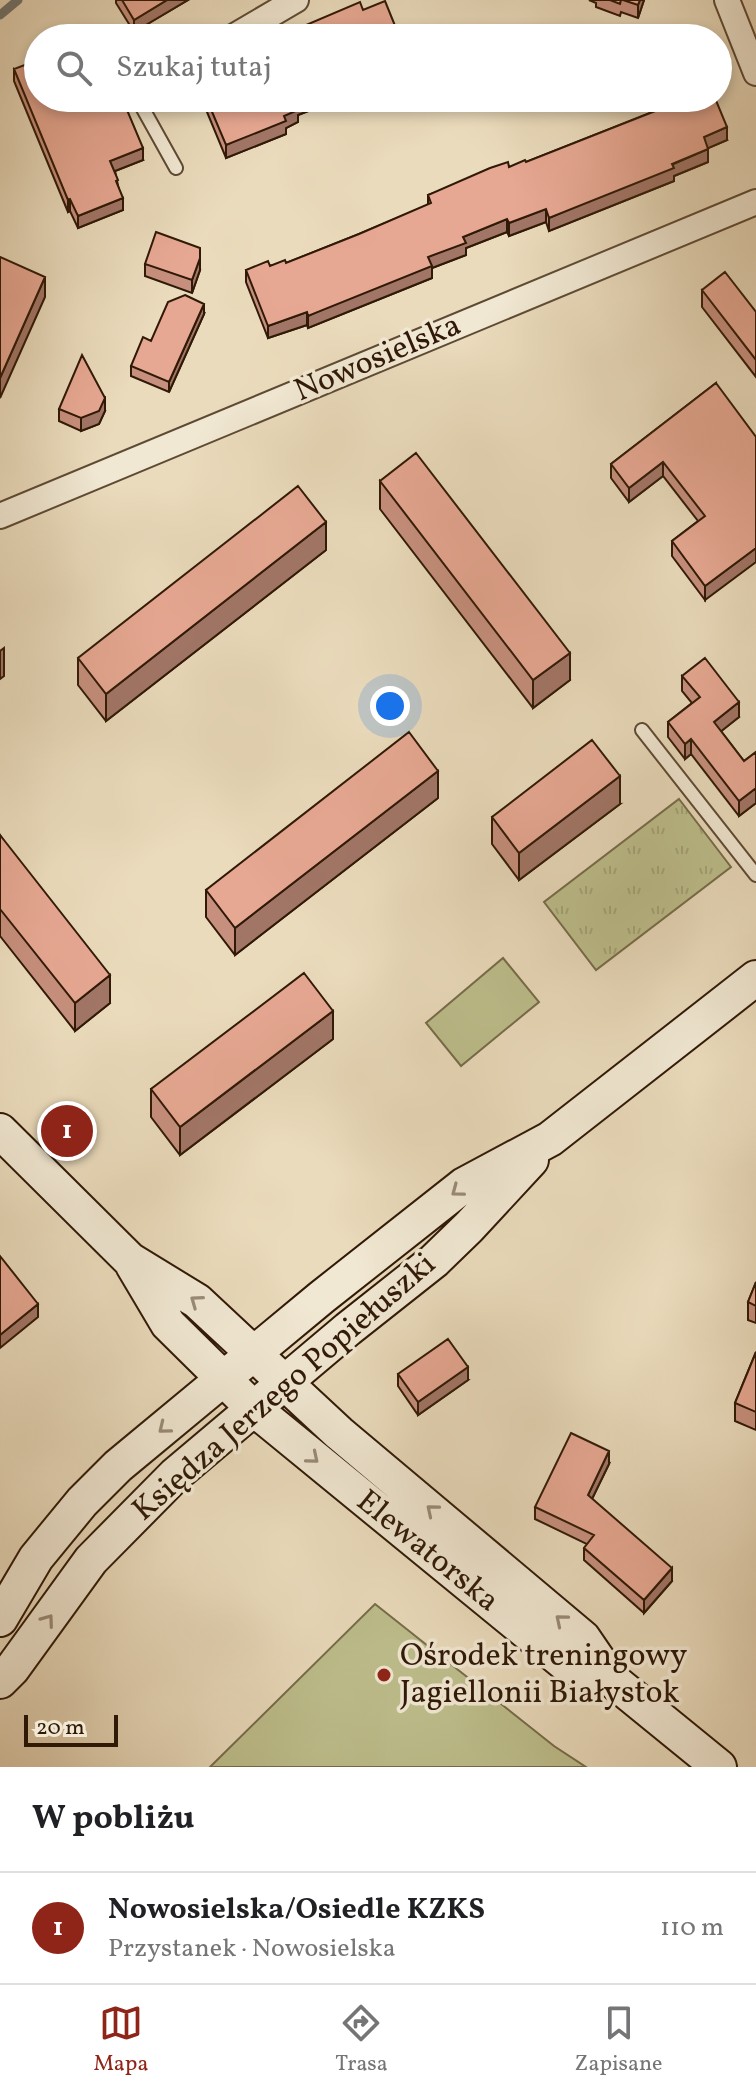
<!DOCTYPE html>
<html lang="pl">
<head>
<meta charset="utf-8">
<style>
	:root { --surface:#fff; --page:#f6f6f6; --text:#202124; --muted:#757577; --line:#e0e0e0; --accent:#8f2418 }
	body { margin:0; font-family:Vollkorn,serif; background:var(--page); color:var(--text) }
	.scale { position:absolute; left:24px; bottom:20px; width:94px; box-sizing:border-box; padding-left:8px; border:4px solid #301907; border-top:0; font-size:22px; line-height:28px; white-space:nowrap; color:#301907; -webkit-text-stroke:6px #f1e8d3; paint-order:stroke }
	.you { position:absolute; left:390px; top:706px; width:28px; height:28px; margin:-20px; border:6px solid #fff; border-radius:50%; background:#1a73e8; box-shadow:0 0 0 12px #1a73e833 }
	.badge { display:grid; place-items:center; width:52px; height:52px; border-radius:50%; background:var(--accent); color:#fff; font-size:26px; font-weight:700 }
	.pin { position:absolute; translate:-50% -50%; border:4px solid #fff; box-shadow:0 2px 8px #0006 }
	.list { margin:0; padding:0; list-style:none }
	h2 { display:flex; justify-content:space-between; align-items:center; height:104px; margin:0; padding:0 32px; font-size:34px }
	h2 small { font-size:26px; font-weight:400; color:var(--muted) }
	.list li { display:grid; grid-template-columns:52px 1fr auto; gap:24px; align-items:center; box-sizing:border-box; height:112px; padding:0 32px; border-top:2px solid var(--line) }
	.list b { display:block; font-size:30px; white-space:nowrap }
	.list p { margin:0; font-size:26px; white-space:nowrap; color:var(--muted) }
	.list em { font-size:26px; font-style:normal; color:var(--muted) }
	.icon { flex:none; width:44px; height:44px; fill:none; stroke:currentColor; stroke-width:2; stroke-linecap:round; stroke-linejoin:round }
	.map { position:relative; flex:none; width:756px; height:1767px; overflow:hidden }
	.search { position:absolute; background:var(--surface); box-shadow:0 4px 12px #0003; left:24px; right:24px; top:24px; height:88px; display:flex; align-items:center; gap:20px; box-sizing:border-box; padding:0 28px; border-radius:44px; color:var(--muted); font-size:30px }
	.sheet { height:216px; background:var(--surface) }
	nav { display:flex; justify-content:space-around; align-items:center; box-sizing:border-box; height:112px; border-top:2px solid var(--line); background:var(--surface); font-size:22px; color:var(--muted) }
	nav a { display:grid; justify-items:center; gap:4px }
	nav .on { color:var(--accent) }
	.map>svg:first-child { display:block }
	.park { fill:url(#park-tufts); stroke:#766c4a; stroke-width:2 }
	.pitch { fill:#bdbe8c; stroke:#766c4a; stroke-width:2 }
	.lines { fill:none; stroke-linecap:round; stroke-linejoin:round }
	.stream { stroke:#717873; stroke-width:9 }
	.lane-casing { stroke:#5e4a34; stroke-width:16 }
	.street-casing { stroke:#5e4a34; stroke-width:28 }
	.secondary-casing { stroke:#301907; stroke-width:38 }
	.lane { stroke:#f1e8d3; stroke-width:12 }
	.street { stroke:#f1e8d3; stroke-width:24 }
	.secondary { stroke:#f1e8d3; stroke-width:34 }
	.wall { fill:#c7907e; stroke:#301907; stroke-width:2 }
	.shaded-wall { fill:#a27667; stroke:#301907; stroke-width:2 }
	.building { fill:#e7a893; stroke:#301907; stroke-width:2 }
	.oneway { stroke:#9a8b77 }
	.poi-dot { fill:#8f2418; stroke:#f1e8d3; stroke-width:3 }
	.labels { text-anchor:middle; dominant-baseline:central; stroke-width:7; stroke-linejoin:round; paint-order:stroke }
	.street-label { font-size:32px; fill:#301907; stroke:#f1e8d3 }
	.poi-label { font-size:32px; fill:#301907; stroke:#f1e8d3; text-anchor:start }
</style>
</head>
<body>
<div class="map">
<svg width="756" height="1767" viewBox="0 0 756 1767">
	<defs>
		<pattern id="park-tufts" width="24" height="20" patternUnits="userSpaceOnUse" patternTransform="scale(2)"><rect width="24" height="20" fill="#bdbe8c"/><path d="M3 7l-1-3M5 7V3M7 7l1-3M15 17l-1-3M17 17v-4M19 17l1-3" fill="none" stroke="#a3a377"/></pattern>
	</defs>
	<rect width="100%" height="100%" fill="#eadbbc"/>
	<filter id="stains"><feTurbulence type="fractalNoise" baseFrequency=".0025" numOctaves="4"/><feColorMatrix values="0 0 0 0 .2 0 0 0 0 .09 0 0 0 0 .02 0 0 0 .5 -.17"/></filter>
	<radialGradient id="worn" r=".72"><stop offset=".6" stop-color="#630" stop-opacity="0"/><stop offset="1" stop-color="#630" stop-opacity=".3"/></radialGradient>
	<!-- park -->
	<path class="park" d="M679 799 731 867 596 970 544 902Z"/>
	<!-- pitch -->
	<path class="pitch" d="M503 958 539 1002 461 1066 426 1023Z
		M375 1604 554 1746 586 1767H210Z"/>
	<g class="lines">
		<!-- stream -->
		<path class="stream" d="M0 15 18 0"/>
		<!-- lane casing -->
		<g class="lane-casing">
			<path id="lane" d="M105 36 106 38
				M137 98 176 168
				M642 730 756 875"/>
		</g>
		<!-- street casing -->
		<g class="street-casing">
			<path id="street" d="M727 0 756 73
				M231 38 296 0
				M0 516 756 202"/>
		</g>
		<!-- secondary casing -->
		<g class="secondary-casing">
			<path id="secondary" d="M0 1131 130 1260 197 1301 339 1433 583 1638 611 1679 719 1767
				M133 1265 168 1324 253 1408 566 1664 611 1679
				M0 1619 36 1558 82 1502 118 1466 322 1297 464 1185 550 1139 756 978
				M0 1681 12 1669 91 1560 175 1475 348 1329 434 1261 469 1227 531 1160"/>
		</g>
		<!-- lane -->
		<use href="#lane" class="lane"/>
		<!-- street -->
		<use href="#street" class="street"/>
		<!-- secondary -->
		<use href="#secondary" class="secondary"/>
	</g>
	<!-- wall -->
	<path class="wall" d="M116 0H188L134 32 116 3Z
		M589 0H644L638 18 621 12 620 16 596 7V3Z
		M14 69 143 160 115 171 123 210 78 228 70 211 68 212 14 81Z
		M212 98H322L316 101V108L298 115V122L286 128V134L226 158 207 112V100Z
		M670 100 727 140 708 148V162L674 176V181L549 231 546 222 509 236 507 232 466 248V255L432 268V278L308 328 307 325 268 338 246 282V270L286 263 359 234 428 205V195L526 162 670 105Z
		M145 264 200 270 192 293 145 276Z
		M702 290 756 312V377L702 307Z
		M204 314 169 392 131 376V366L151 341Z
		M716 383 705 600 672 556V541L698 521 663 476 629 502 611 478V464Z
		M59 409 105 411 99 424 81 431 59 421Z
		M380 481 570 680 533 708 380 509Z
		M326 550 106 721 78 685V658Z
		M682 676 739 717 721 731 744 761 756 752V803L739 816 691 754 685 759 668 737V722L692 703 682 691Z
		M438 798 235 955 206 917V890Z
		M620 804 519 880 492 844V817Z
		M0 835 110 1003 75 1031 0 936Z
		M333 1039 180 1155 151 1117V1089Z
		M756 1282V1323L748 1320V1302Z
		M756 1352V1430L735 1421V1403Z
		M398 1374 468 1380 418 1415 398 1386Z
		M609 1464 592 1499 672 1581 644 1613 584 1560V1548L587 1544 535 1519V1507Z"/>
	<!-- shaded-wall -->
	<path class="shaded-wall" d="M167 0H188L134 32V20Z
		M640 0H644L638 18V5Z
		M309 98H322L316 101V108L298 115V122L286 128V134L226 158V145L284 116 296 104Z
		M727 127V140L704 150V137Z
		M143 148V160L110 173V161Z
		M708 149V162L674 176V181L549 231V218Z
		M123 198V210L78 228V216Z
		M70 199V211L68 212V200Z
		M546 209V222L509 236V223Z
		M507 219V232L466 248V255L432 268V278L308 328V316L428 257 463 237Z
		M200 258V270L192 293V280Z
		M45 277V297L0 398V378Z
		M204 304V314L169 392V382Z
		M307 312V325L268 338V326Z
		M105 398V411L99 424 81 431V418Z
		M663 462V476L629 502V488Z
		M326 522V550L106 721V694Z
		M756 548V562L705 600V586Z
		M4 648V676L0 679V651Z
		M570 653V680L533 708V680Z
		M739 702V717L714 737V722Z
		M691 739V754L685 759V744Z
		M438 771V798L235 955V928Z
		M620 776V804L519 880V853Z
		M756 788V803L739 816V801Z
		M110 975V1003L75 1031V1003Z
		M333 1011V1039L180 1155V1127Z
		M38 1304V1317L0 1348V1335Z
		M468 1367V1380L418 1415V1402Z
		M609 1451V1464L588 1507V1495Z
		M672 1568V1581L644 1613V1600Z"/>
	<!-- building -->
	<path class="building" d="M122 0H167L134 20Z
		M610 0H621L620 4Z
		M623 0H640L638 5Z
		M385 1 400 38H303L310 35 306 25 360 2 363 10Z
		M38 60V98H122L143 148 110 161 118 180 116 181 123 198 78 216 70 199 68 200 14 69Z
		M212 98H309L296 104 298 110 284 116 286 121 226 145 207 100Z
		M676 98H715L727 127 704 137 708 149 672 164 674 168 549 218 546 209 509 223 507 219 463 237 466 243 428 257 432 266 308 316 307 312 268 326 246 270 268 261 270 266 285 260 286 263 359 234 431 203 428 195 490 168 508 162 509 167 525 160 526 162 671 105 670 100Z
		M156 232 200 248V258L192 280 145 264Z
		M0 257 45 277 0 378Z
		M725 272 756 312V360L702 290Z
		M185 295 204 304 169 382 131 366 143 337 151 341 168 302Z
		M82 355 105 398 99 411 81 418 59 409Z
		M716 383 756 437V548L705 586 672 541 705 516 663 462 629 488 611 464Z
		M416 453 570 653 533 680 380 481Z
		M298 486 326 522 106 694 78 658Z
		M705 658 739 702 714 722 744 761 756 752V788L739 801 691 739 685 744 668 722 700 697 682 676Z
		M409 732 438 771 235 928 206 890Z
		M592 740 620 776 519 853 492 817Z
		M0 835 110 975 75 1003 0 909Z
		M304 973 333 1011 180 1127 151 1089Z
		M0 1256 38 1304 0 1335Z
		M756 1282V1306L748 1302Z
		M448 1339 468 1367 418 1402 398 1374Z
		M756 1352V1412L735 1403Z
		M571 1433 609 1451 588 1495 672 1568 644 1600 584 1548 594 1535 535 1507Z"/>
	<!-- one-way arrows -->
	<defs><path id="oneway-chevron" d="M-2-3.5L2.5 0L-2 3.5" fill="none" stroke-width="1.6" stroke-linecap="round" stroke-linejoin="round" transform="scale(2)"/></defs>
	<g class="oneway">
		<use href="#oneway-chevron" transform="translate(457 1191) rotate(143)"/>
		<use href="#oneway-chevron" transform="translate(196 1301) rotate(-144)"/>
		<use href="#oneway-chevron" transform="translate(164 1428) rotate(141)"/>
		<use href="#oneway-chevron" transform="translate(313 1458) rotate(40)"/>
		<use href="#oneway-chevron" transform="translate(432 1510) rotate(-140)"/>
		<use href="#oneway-chevron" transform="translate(48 1620) rotate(-54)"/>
		<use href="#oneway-chevron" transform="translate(561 1620) rotate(-140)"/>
	</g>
	<!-- markers -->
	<circle class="poi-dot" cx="384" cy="1675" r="8"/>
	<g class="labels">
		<!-- street labels -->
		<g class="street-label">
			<text transform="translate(378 359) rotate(-23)">Nowosielska</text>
			<text transform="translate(285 1388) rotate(-41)">Księdza Jerzego Popiełuszki</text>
			<text transform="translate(427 1552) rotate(39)">Elewatorska</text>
		</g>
		<!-- poi labels -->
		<g class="poi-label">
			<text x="400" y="1657">Ośrodek treningowy<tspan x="400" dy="37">Jagiellonii Białystok</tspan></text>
		</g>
	</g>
	<rect width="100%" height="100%" filter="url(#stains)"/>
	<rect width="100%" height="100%" fill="url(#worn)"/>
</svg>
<div class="scale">20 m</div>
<div class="you"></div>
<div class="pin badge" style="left:67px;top:1131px">1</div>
<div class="search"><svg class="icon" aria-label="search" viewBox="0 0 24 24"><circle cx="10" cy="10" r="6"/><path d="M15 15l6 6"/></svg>Szukaj tutaj</div>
</div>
<section class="sheet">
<h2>W pobliżu<small></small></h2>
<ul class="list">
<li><span class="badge">1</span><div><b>Nowosielska/Osiedle KZKS</b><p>Przystanek · Nowosielska</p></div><em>110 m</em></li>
</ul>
</section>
<nav>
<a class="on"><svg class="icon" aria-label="map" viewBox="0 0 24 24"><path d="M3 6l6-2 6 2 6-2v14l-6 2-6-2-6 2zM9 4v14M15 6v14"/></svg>Mapa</a>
<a><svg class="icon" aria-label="directions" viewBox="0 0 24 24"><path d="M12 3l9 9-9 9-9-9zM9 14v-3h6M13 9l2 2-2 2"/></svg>Trasa</a>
<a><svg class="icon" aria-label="saved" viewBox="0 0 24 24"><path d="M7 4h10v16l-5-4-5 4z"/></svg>Zapisane</a>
</nav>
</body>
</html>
